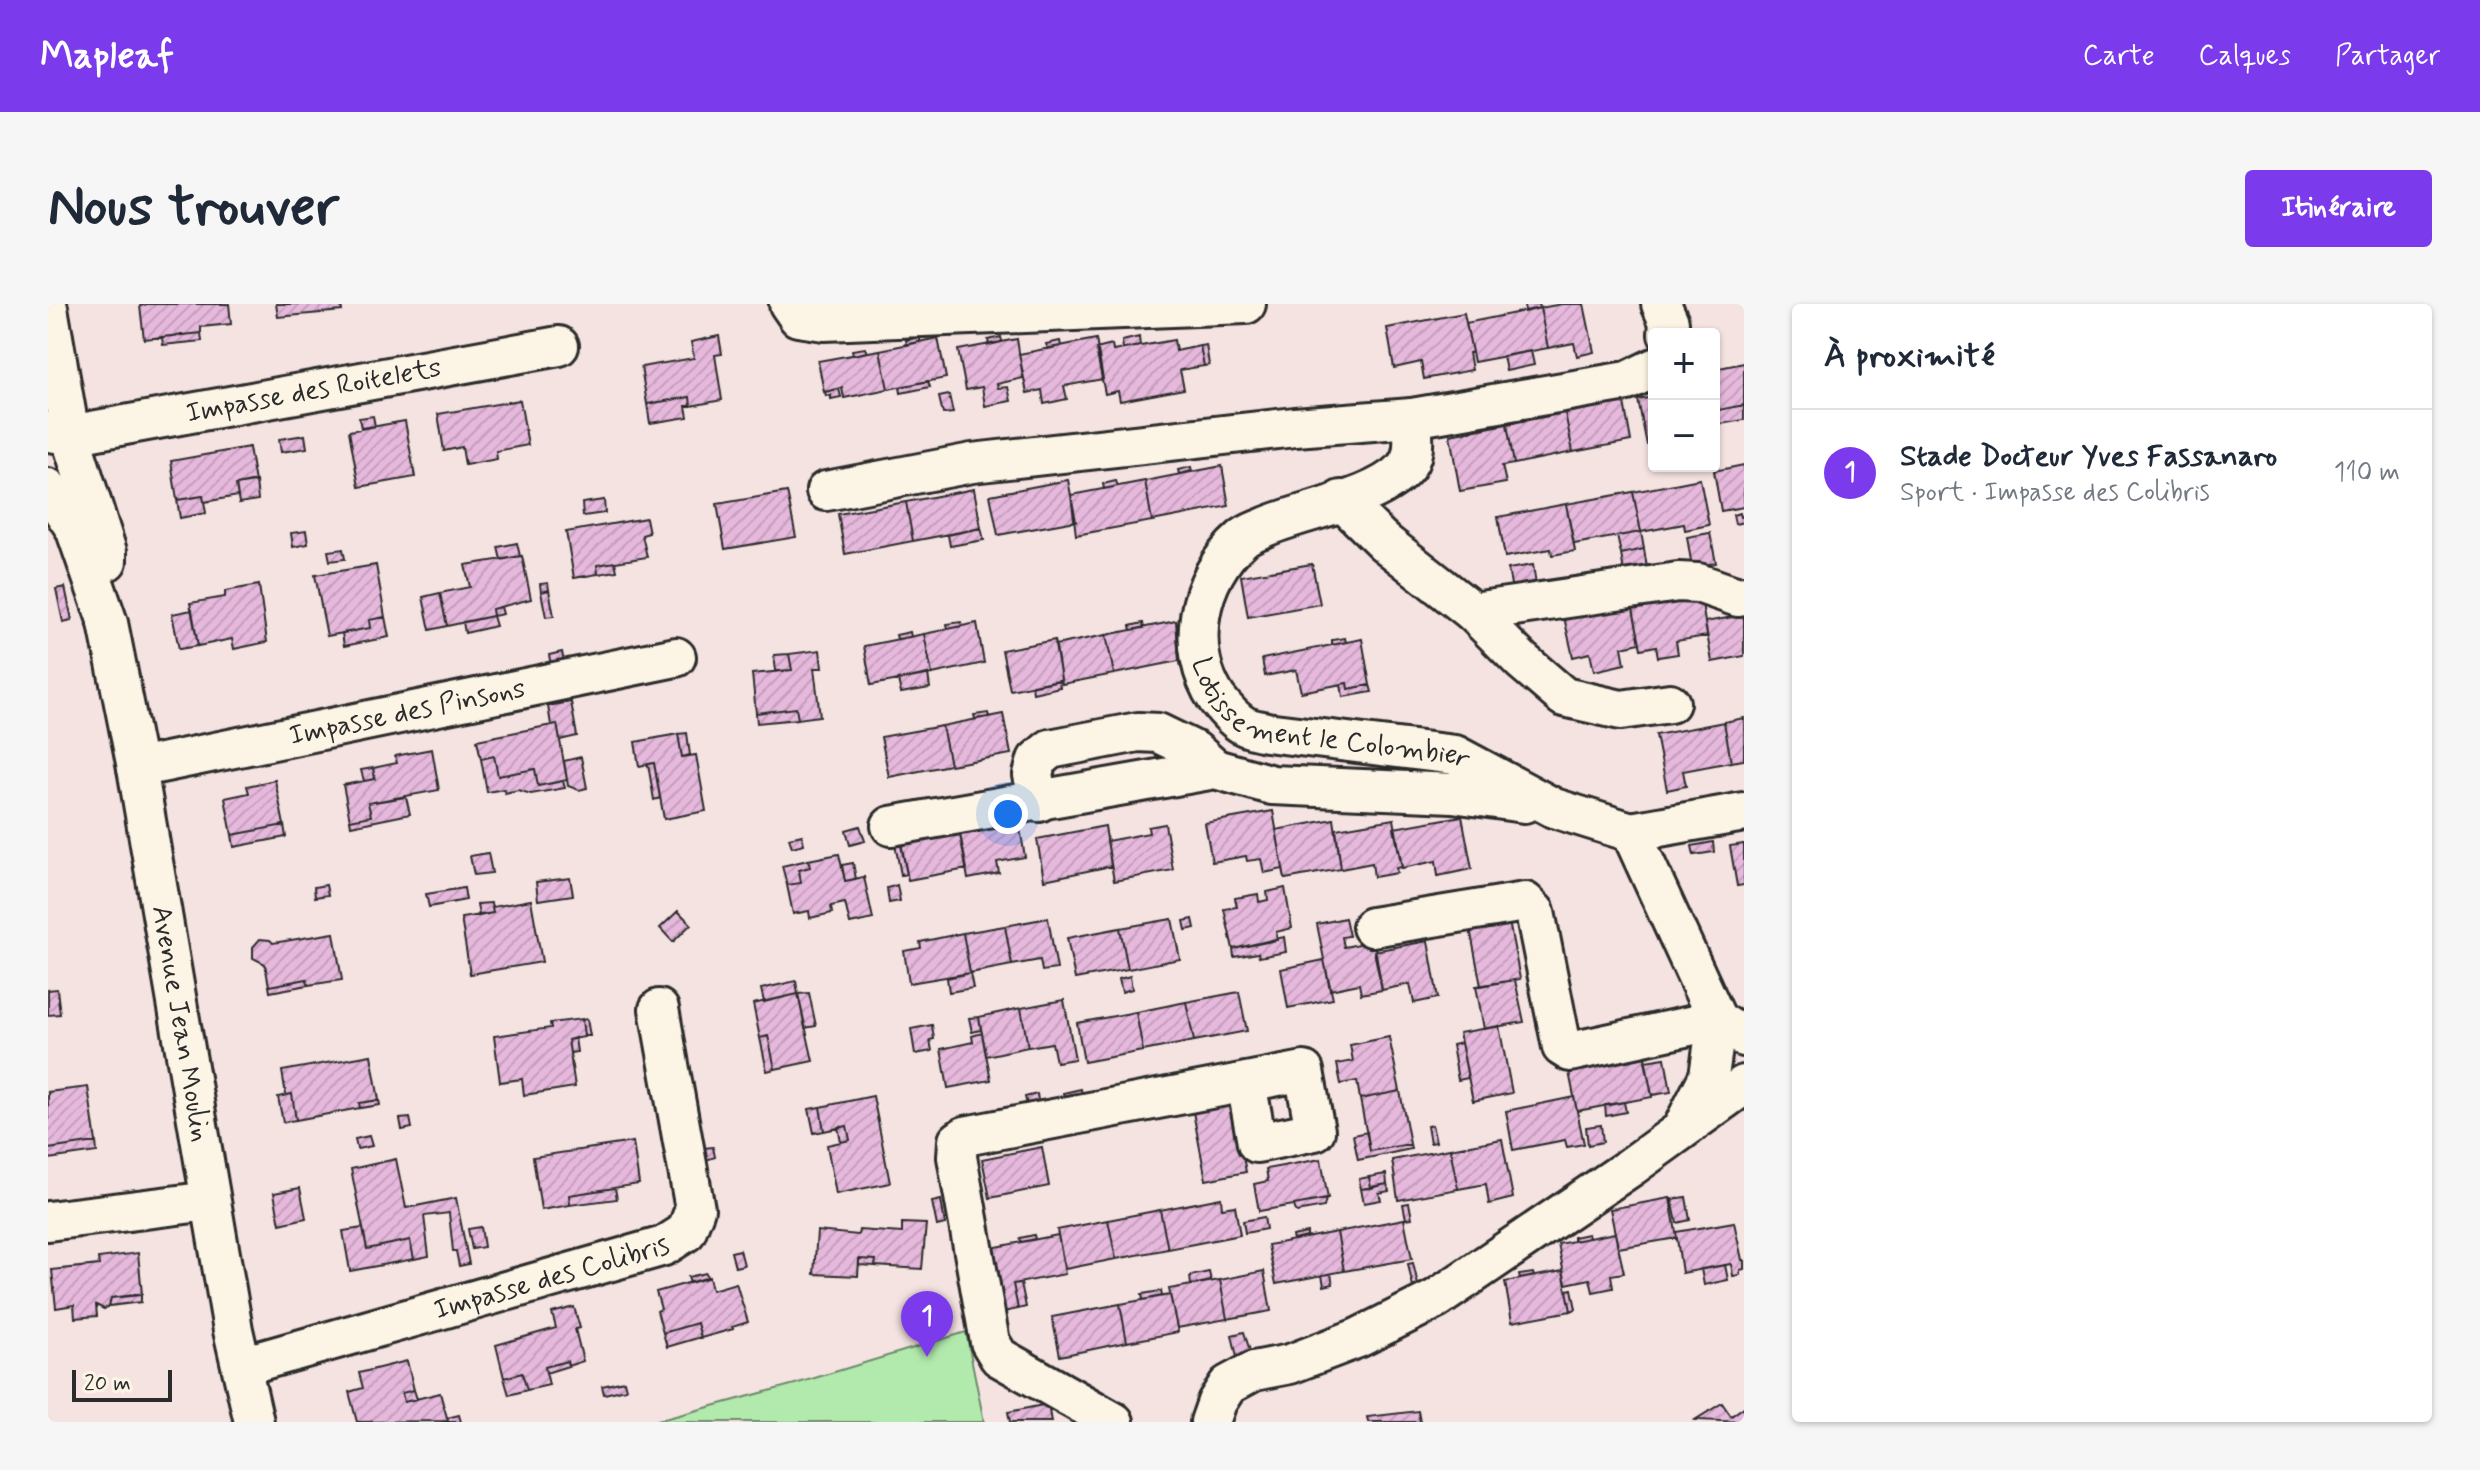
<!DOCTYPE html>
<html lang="fr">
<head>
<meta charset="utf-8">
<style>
	:root { --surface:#fff; --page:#f6f6f7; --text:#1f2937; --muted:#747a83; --line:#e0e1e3; --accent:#7c3aed }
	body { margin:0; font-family:Mynerve,sans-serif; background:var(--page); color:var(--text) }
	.controls { position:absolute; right:24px; top:24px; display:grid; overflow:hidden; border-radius:8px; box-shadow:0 2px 6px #0004 }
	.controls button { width:72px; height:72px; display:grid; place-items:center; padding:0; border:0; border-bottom:2px solid var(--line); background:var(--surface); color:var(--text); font:40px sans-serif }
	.scale { position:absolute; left:24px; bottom:20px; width:100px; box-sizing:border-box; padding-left:8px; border:4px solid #2b2b2b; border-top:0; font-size:22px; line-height:28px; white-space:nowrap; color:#2b2b2b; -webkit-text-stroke:6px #fcf5e5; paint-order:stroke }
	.you { position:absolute; left:960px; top:510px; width:28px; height:28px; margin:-20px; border:6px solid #fff; border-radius:50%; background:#1a73e8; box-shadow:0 0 0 12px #1a73e833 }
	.badge { display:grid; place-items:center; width:52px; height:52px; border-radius:50%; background:var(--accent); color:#fff; font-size:26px; font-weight:700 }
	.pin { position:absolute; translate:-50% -66px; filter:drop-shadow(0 2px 4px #0008) }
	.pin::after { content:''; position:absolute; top:42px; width:28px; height:24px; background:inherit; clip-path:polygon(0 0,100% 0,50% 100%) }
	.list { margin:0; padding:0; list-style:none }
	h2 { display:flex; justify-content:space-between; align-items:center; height:104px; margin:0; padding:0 32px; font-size:34px }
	h2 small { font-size:26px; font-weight:400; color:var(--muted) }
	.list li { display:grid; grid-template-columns:52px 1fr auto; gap:24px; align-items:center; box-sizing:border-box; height:128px; padding:0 32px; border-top:2px solid var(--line) }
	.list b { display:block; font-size:30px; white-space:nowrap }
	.list p { margin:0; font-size:26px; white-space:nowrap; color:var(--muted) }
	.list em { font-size:26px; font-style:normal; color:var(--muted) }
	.map { position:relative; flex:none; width:1696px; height:1118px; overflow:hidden; border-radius:8px }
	header { display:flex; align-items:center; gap:48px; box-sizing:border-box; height:112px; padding:0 40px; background:var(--accent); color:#fff }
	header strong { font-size:38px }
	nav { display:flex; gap:44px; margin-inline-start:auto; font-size:28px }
	.intro { display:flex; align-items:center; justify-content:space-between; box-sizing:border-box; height:192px; padding:0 48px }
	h1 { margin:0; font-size:56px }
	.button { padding:20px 36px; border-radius:8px; background:var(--accent); color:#fff; font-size:28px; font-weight:700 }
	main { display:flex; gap:48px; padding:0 48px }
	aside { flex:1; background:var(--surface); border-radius:8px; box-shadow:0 2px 6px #0004 }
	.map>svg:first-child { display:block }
	.pitch { fill:#b2eaad; stroke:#6e8a6c; stroke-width:2 }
	.building { fill:url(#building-hatch); stroke:#2b2b2b; stroke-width:2 }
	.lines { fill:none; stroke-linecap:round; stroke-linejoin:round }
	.minor-casing { stroke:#2b2b2b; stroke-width:44 }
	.minor { stroke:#fcf5e5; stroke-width:38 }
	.labels { text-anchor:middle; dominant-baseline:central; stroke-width:6; stroke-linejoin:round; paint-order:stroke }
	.street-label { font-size:28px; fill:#2b2b2b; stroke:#fcf5e5 }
</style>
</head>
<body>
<header>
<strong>Mapleaf</strong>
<nav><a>Carte</a><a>Calques</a><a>Partager</a></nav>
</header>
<div class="intro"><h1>Nous trouver</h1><a class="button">Itinéraire</a></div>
<main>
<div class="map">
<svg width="1696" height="1118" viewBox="0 0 1696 1118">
	<defs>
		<pattern id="building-hatch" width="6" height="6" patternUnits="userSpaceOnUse" patternTransform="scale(2)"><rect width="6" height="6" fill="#e5b8dc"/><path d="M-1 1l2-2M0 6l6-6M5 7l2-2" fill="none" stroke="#c59ebd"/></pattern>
	</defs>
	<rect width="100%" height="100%" fill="#f5e3e2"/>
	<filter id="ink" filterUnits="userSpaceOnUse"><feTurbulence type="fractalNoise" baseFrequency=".0125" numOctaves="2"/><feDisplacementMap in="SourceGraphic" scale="16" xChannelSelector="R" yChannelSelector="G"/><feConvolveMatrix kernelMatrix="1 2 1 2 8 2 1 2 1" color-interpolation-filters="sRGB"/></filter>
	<g filter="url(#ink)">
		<!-- pitch -->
		<path class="pitch" d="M918 1028 936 1118H605L747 1080Z"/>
		<!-- building -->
		<path class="building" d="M99 0H181L183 20 153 23V29L96 35 92 2Z
			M228 0H293L294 7 230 13Z
			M1476 0H1491L1492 4 1477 8Z
			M1514 0H1536L1546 48 1529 52 1526 39 1500 44 1492 4Z
			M1492 4 1500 44 1426 58 1418 19Z
			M1416 9 1424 48 1421 49 1424 66 1376 75 1373 58 1346 64 1339 24Z
			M153 29 154 37 115 41 114 33Z
			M671 32 674 50 667 51 674 96 643 102 642 93 599 100 593 63 646 54 643 38Z
			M872 33V38L859 41 858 36Z
			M953 33 954 38 941 41 940 36Z
			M1091 33 1092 42 1075 45 1074 37Z
			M890 34 898 74 840 85 832 46Z
			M969 35 975 74 949 80 950 84 960 83 963 97 937 102 934 83 918 86 910 46Z
			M1048 35 1055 75 1016 82 1019 95 996 100 994 86 979 89 971 50Z
			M1126 36 1128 47 1152 42 1156 62 1132 66 1136 85 1072 97 1070 87 1057 90 1048 45 1064 41 1065 47Z
			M1012 37 1013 42 1000 45 998 40Z
			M1158 41 1161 61 1156 62 1152 42Z
			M817 44 819 48 805 51 804 46Z
			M832 46 840 85 796 94 794 84 776 88 770 57Z
			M1483 47 1486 61 1458 67 1455 52Z
			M1696 59V101L1666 107V65Z
			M880 77 882 83 853 89 852 83Z
			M791 85 793 93 783 95V91L778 92 777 88Z
			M901 91 905 109 895 110 891 93Z
			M642 93 643 102H638L640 113 602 119 599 100Z
			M1605 93 1606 140 1599 141 1590 96Z
			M472 96 480 141 448 147 449 155 417 161 414 143 396 147 390 110Z
			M1576 98 1583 137 1525 148 1517 109Z
			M1696 101V116L1666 121V107Z
			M1517 109 1525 148 1466 160 1459 120Z
			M325 112 327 122 313 124 311 114Z
			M357 117 367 173 311 183 301 127Z
			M1459 120 1466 160 1454 162 1458 179 1412 187 1402 131Z
			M257 131 259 144 233 148 231 135Z
			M201 143 207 178 188 181 190 192 156 198 155 192 129 196 123 157Z
			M1696 161V203L1673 207 1666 167Z
			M1174 162 1181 202 1104 217 1097 177Z
			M1143 163 1144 167 1131 170 1130 166Z
			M1652 175 1661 221 1637 226 1636 220 1593 228 1585 188Z
			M1020 176 1028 217 950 231 942 191Z
			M208 177 210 196 191 199 188 181Z
			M1068 177 1070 182 1056 185 1055 180Z
			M1097 177 1104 217 1028 231 1023 191Z
			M926 185 933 224 865 237 858 198Z
			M739 188 748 233 677 245 669 200Z
			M1585 188 1593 228 1526 240 1518 200Z
			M155 192 158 209 132 214 129 196Z
			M556 196 557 209 535 212 534 199Z
			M858 198 865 237 797 250 790 210Z
			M1518 200 1527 247 1504 251 1503 245 1457 253 1450 213Z
			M1691 209 1692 213 1696 212V218L1687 220 1685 211Z
			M598 214 601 229 594 231 599 253 549 261 550 270 526 274 518 228Z
			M933 224 936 236 902 242 900 231Z
			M258 227 260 240 245 243 243 229Z
			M1593 228 1596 245 1573 250 1569 232Z
			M1662 229 1668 259 1644 263 1639 233Z
			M469 239 472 252 453 256 450 243Z
			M295 245 297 255 282 257 280 247Z
			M1596 245 1600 270 1577 274 1573 250Z
			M474 252 483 295 444 305 445 312 399 322 392 289 422 283 417 261Z
			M567 258 569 267 550 270 549 261Z
			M1264 260 1272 300 1200 313 1193 272Z
			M328 261 337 313 321 316 322 324 279 332 267 271Z
			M1485 261 1489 287 1465 291 1460 265Z
			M500 279 501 286 493 288 492 280Z
			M211 281 219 338 186 345 184 335 150 342 142 299 177 293V287Z
			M17 283 24 316 15 318 8 285Z
			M501 286 506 312 498 313 493 288Z
			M392 289 399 322 382 326 375 293Z
			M1653 292 1659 332 1628 337 1630 350 1610 353 1608 342 1593 345 1585 305Z
			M1584 300 1592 339 1574 343 1577 360 1546 367 1542 349 1525 353 1516 313Z
			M453 303 455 310 445 312 444 305Z
			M144 306 150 342 131 345 124 310Z
			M1696 311V352L1664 358 1657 318Z
			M445 312 448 322 417 329 415 318Z
			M337 313 341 333 296 342 294 329 322 324 321 316Z
			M1128 317 1131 357 1066 370 1058 331Z
			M913 318 914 322 900 325 899 320Z
			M929 319 936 359 884 370 876 330Z
			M1095 319 1096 324 1083 326 1082 322Z
			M862 328 863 333 849 335 848 331Z
			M876 330 884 370 823 381 816 342Z
			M1058 331 1066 370 1014 380 1007 341Z
			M1297 334 1298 338 1284 341V336Z
			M1314 335 1322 381 1300 385 1299 379 1253 388 1248 366 1217 372 1214 355Z
			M1007 336 1013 376 962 386 954 346Z
			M772 346 774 364H766L772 412 750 415 748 404 708 409 704 370 744 366 741 350Z
			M514 348 516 358 503 361 501 351Z
			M741 350 744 366 728 367 726 351Z
			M880 370 882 384 853 389 850 376Z
			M1011 376 1012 383 985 389 984 381Z
			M1299 379 1300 385 1322 381 1324 388 1295 393 1293 380Z
			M523 398 529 432 512 436 509 420 503 421 500 402Z
			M748 404 750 415 709 419 708 409Z
			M940 409 941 413 927 415 926 411Z
			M955 410 963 450 902 461 894 422Z
			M1696 414V456L1683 458 1676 418Z
			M1676 418 1683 458 1635 467 1638 482 1619 486 1608 431Z
			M509 420 519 476 490 482 487 465 450 472 446 452 433 455 429 436Z
			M894 422 902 461 841 473 833 433Z
			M639 429 642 451 634 453 630 430Z
			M630 430 634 453 648 451 658 507 616 515 606 459 591 462 587 438Z
			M384 445 391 486 320 499 323 512 302 516 295 481 327 475 325 464 349 459 347 452Z
			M446 452 450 472 487 465 490 482 515 477 517 484 483 490 470 486 457 489 456 485 439 488 433 455Z
			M533 453 539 484 531 486 520 482 516 457Z
			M606 459 612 494 606 496 600 460Z
			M325 464 327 475 316 477 313 466Z
			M227 476 236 521 184 531 177 494 201 489 199 482Z
			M358 493 362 510 303 522 302 516 323 512 320 499Z
			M1225 507 1235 565 1216 569 1213 555 1199 557 1198 552 1164 558 1157 519Z
			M1414 512 1424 565 1390 572 1388 557 1354 564 1346 524Z
			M970 513 977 553 949 558 951 569 920 575 911 525Z
			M1286 515 1293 565 1237 575 1228 526Z
			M1346 515 1354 563 1348 564 1349 569 1326 573 1324 559 1293 565 1288 525Z
			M1117 520 1125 566 1066 577 1059 537 1101 529 1100 523Z
			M236 521 238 533 186 543 184 531Z
			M812 522 817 537 802 541 798 526Z
			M1057 522 1063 562 996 576 989 535Z
			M911 525 919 565 860 576 852 536Z
			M754 531 756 540 744 543 741 534Z
			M853 538 859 570 853 571 847 540Z
			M1665 538 1666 548 1646 551 1644 542Z
			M1696 540V581L1689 582 1682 542Z
			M440 549 444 569 426 571 422 552Z
			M791 550 797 577 816 573 825 615 802 620 797 599 783 602 784 609 762 614 761 607 745 610 739 581 753 579 751 566 762 563 760 556Z
			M760 556 762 563 751 566 753 579 739 581 734 562Z
			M805 559 808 575 797 577 794 561Z
			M522 574 525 591 490 596 488 578Z
			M278 581 280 591 267 593 266 583Z
			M849 581 852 597 841 599 839 584Z
			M416 584 418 596 381 603 378 590Z
			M1237 584 1244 624 1228 628 1229 636 1185 645 1176 605 1189 603 1187 594 1210 590 1211 598 1220 596 1219 588Z
			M483 596 494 658 422 670 413 614 445 609 444 603Z
			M443 599 445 609 431 612 429 600Z
			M630 607 643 620 625 638 612 624Z
			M1459 607 1472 675 1433 682 1420 614Z
			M1000 614 1009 665 994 667 992 656 964 661 957 622Z
			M1297 614 1301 632 1294 633 1296 643 1326 637 1334 686 1313 690 1311 680 1282 686 1269 620Z
			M1124 615 1132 655 1080 665 1072 624Z
			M1145 615 1147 624 1138 626 1136 617Z
			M957 622 964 661 922 669 915 629Z
			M1072 624 1080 665 1027 675 1019 634Z
			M286 629 294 676 260 681 259 675 221 682 217 660 205 654V643L212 635 222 636 225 639Z
			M915 629 922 669 861 679 856 647 873 644 872 638Z
			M1236 633 1238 648 1211 653 1210 649 1186 653 1185 645Z
			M1380 637 1390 694 1366 699 1362 680 1334 686 1326 647Z
			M1276 656 1285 695 1240 704 1233 665Z
			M922 669 925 684 901 688 899 674Z
			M1082 672 1084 685 1074 688 1071 675Z
			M259 675 260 681 222 688 221 682Z
			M1467 676 1476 718 1436 725 1428 682Z
			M748 677 750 690 716 698 713 685Z
			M9 685 12 710 0 711V686Z
			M1191 688 1199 727 1146 737 1138 698Z
			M761 689 768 722 757 724 750 690Z
			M750 690 765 757 727 765 720 732 712 734 705 700Z
			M1016 696 1027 755 1008 758 1004 739 980 743 973 704Z
			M1138 698 1146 737 1095 747 1088 708Z
			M973 704 980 743 938 752 931 713Z
			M1088 708 1095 747 1036 758 1029 719Z
			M931 713 933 726 924 728 921 714Z
			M534 715 536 733 520 736 527 783 476 791 474 775 452 778 446 732 503 724 502 719Z
			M539 715 542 732H536L534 716Z
			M884 721 886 735 882 736 884 747 867 750 863 725Z
			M1451 722 1464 789 1425 797 1411 729Z
			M934 729 943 776 900 784 893 745 925 738 924 732Z
			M720 732 727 765 719 767 712 734Z
			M1341 733 1352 787 1312 795 1309 777 1293 780 1289 760 1305 757 1302 741Z
			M527 734 529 748 522 749 520 736Z
			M1413 739 1420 774 1410 776 1404 741Z
			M323 751 331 796 311 799 312 804 248 816 244 790 238 791 234 767Z
			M1597 753 1604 793 1529 807 1521 768Z
			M1617 754 1623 788 1604 791 1597 757Z
			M40 783 48 838 0 845V788Z
			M1033 785 1035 794 1017 798 1015 789Z
			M1352 787 1362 840 1322 847 1312 795Z
			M244 790 248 816 235 818 230 793Z
			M989 790 991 803 980 805 977 793Z
			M825 792 842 879 788 890 779 841 802 836 799 822 776 827 772 803Z
			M1526 793 1536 840 1519 843 1517 836 1465 846 1458 807Z
			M331 796 332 801 312 804 311 799Z
			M1576 798 1578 808 1558 812 1557 801Z
			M1185 801 1198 868 1158 876 1145 808Z
			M772 803 776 827 766 829 761 805Z
			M362 814 364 824 354 826 352 815Z
			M1384 821 1388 838 1382 839 1379 822Z
			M1553 821 1555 838 1540 841 1538 823Z
			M799 822 802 836 793 838 790 823Z
			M1319 828 1322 847 1362 840 1363 845 1310 856 1305 831Z
			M321 832 324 842 309 845 307 835Z
			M1454 835 1465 894 1441 900 1438 880 1410 885 1402 845Z
			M48 838 49 848 0 855V845Z
			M585 838 591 880 521 891 522 901 493 906 485 853Z
			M665 843 667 853 658 856 656 844Z
			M994 843 1001 882 942 894 934 855Z
			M1402 845 1410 885 1350 896 1344 856Z
			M348 855 358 904 408 894 421 960 411 962 408 947H405L401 909 376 912 381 952 366 955 362 936 319 945 303 865Z
			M1273 855 1280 895 1211 907 1206 880 1220 877 1218 865Z
			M1338 870 1339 880 1323 884 1321 873Z
			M1321 873 1323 884 1313 885 1311 875Z
			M1339 880 1341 887 1331 889 1333 896 1316 899 1313 885Z
			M252 884 258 914 232 920 226 889Z
			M567 884 569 895 522 901 521 891Z
			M1638 893 1642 916 1629 919 1624 895Z
			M1173 894 1174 904 1187 902 1192 931 1120 945 1112 906Z
			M1622 894 1629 934 1570 944 1562 905Z
			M1278 895 1276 903 1249 908 1247 905 1246 901Z
			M893 896 897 920 889 922 884 898Z
			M1361 899 1364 914 1358 915 1355 900Z
			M1112 906 1120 945 1068 955 1060 916Z
			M1216 913 1218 925 1197 929 1195 917Z
			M1356 915 1364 955 1296 967 1289 928Z
			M1060 916 1068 955 1017 965 1009 926Z
			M1686 918 1694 956H1696V965L1692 966V971L1685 972 1683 960 1634 969 1628 928Z
			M854 919 878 920 874 965 827 962 828 956 811 955 810 972 766 970 769 927 810 931 811 926 854 929Z
			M433 923 436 943 424 945 420 925Z
			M315 924 319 945 362 936 366 955 302 967 295 927Z
			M1289 928 1296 967 1228 980 1220 941Z
			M1259 929V933L1245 936 1244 932Z
			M1567 929 1576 969 1563 971 1565 984 1545 988 1542 975 1518 980 1510 940Z
			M1540 930 1541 934 1525 937V933Z
			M986 931 987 935 973 938 972 934Z
			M1010 931 1017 970 965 980 970 1005 955 1008 943 944Z
			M692 946 696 961 687 963 683 948Z
			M90 949 94 990 63 994 61 1002 56 1005 48 1001 49 1012 27 1014 26 1001 8 1004 4 966 51 961 50 954Z
			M811 955 828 956 827 962 811 961Z
			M1365 959 1371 985 1366 988 1360 960Z
			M1677 961 1680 976 1656 981 1653 965Z
			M1216 967 1223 1007 1179 1015 1172 976Z
			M1515 967 1523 1007 1464 1018 1457 978Z
			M1161 968 1163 977 1143 981 1142 972Z
			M658 969 659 974 642 979 640 973Z
			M1485 969 1486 972 1472 975 1471 971Z
			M1283 970 1285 980 1276 982 1274 971Z
			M661 973 664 986 688 979 700 1018 684 1023 685 1025 653 1034 649 1019 615 1029 609 1007 613 1005 608 988Z
			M1172 976 1179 1015 1129 1024 1121 985Z
			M973 979 978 1003 970 1005 965 980Z
			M1524 985 1528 1005 1523 1007 1519 986Z
			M1113 987 1114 992 1095 996 1094 990Z
			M93 991V998L61 1002 63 994Z
			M1122 991 1130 1028 1079 1038 1072 1000Z
			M1072 1000 1079 1038 1012 1052 1004 1013Z
			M526 1003 532 1024 527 1025 535 1057 520 1062 519 1057 497 1063 501 1081 479 1086 474 1069 456 1074 448 1041 508 1024 504 1009Z
			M649 1019 653 1033 619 1043 615 1029Z
			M1196 1028 1203 1050 1189 1053 1184 1031Z
			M359 1057 366 1086 354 1089 356 1098 392 1089 400 1117 309 1118 301 1088 315 1084 311 1069Z
			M519 1057 520 1062 498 1069 497 1063Z
			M474 1069 479 1086 461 1091 456 1074Z
			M576 1077 578 1085 556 1090 554 1082Z
			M366 1086 369 1095 356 1098 354 1089Z
			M1674 1099 1683 1112 1696 1103V1118L1647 1116Z
			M1000 1100 1003 1118H962L960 1108Z
			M1370 1107 1372 1118H1320L1319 1113Z
			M411 1111 413 1118H394L400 1117 399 1114Z"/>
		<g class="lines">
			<!-- minor casing -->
			<g class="minor-casing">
				<g id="minor">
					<path d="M741 0 750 13 776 17 1198 0"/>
					<path d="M1613 0 1621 18 1620 30"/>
					<path d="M0 4 22 131 59 248V257"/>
					<path id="s1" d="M1606 64 1579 77 1364 114C1365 132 1369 152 1355 166 1324 197 1255 206 1215 224 1208 227 1199 230 1194 235 1149 274 1136 346 1169 395 1176 404 1185 415 1195 421 1201 425 1211 426 1218 428L1407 451 1506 504 1583 528 1669 716 1696 733"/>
					<path id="s2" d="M0 128 22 131 511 42"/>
					<path id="s3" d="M0 184 27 224 60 319 89 464 185 1026 206 1118"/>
					<path d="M778 187 924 159 1247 123 1364 114"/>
					<path d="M1293 196 1336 238 1425 308 1474 357 1516 393 1573 406 1622 399"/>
					<path d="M1425 308 1630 278 1650 279 1690 293 1696 292"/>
					<path id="s4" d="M89 464 628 353"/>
					<path d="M991 498 985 471 989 456 1002 445 1090 428 1110 429 1147 447 1167 465"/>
					<path d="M843 522 1167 465 1224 481 1405 489 1476 499"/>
					<path d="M1583 528 1696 508"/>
					<path d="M1324 623 1477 598 1487 608 1514 743 1522 748 1669 716"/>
					<path d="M1637 819 1661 772 1669 716"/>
					<path d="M0 917 162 897"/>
					<path id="s5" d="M194 1062 616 942 638 928 647 905 611 705"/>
					<path d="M1066 1118 951 1053 942 1038 909 853 910 837 917 832 1256 767 1267 827 1209 839 1198 778"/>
					<path d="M1162 1118 1169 1098 1180 1081 1206 1067 1242 1060 1310 1034 1388 995 1584 862 1696 781"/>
				</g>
			</g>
			<!-- minor -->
			<use href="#minor" class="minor"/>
		</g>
	</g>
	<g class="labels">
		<!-- street labels -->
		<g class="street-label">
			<text stroke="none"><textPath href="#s2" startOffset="270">Impasse des Roitelets</textPath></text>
			<text stroke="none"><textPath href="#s1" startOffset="766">Lotissement le Colombier</textPath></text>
			<text stroke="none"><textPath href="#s4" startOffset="276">Impasse des Pinsons</textPath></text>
			<text stroke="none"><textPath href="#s3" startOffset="556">Avenue Jean Moulin</textPath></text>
			<text stroke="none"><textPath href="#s5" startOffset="322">Impasse des Colibris</textPath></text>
		</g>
	</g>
</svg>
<div class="controls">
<button>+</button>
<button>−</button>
</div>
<div class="scale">20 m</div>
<div class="you"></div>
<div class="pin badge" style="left:879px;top:1053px">1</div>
</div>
<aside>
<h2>À proximité<small></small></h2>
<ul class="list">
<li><span class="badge">1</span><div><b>Stade Docteur Yves Fassanaro</b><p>Sport · Impasse des Colibris</p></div><em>110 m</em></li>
</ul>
</aside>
</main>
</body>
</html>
